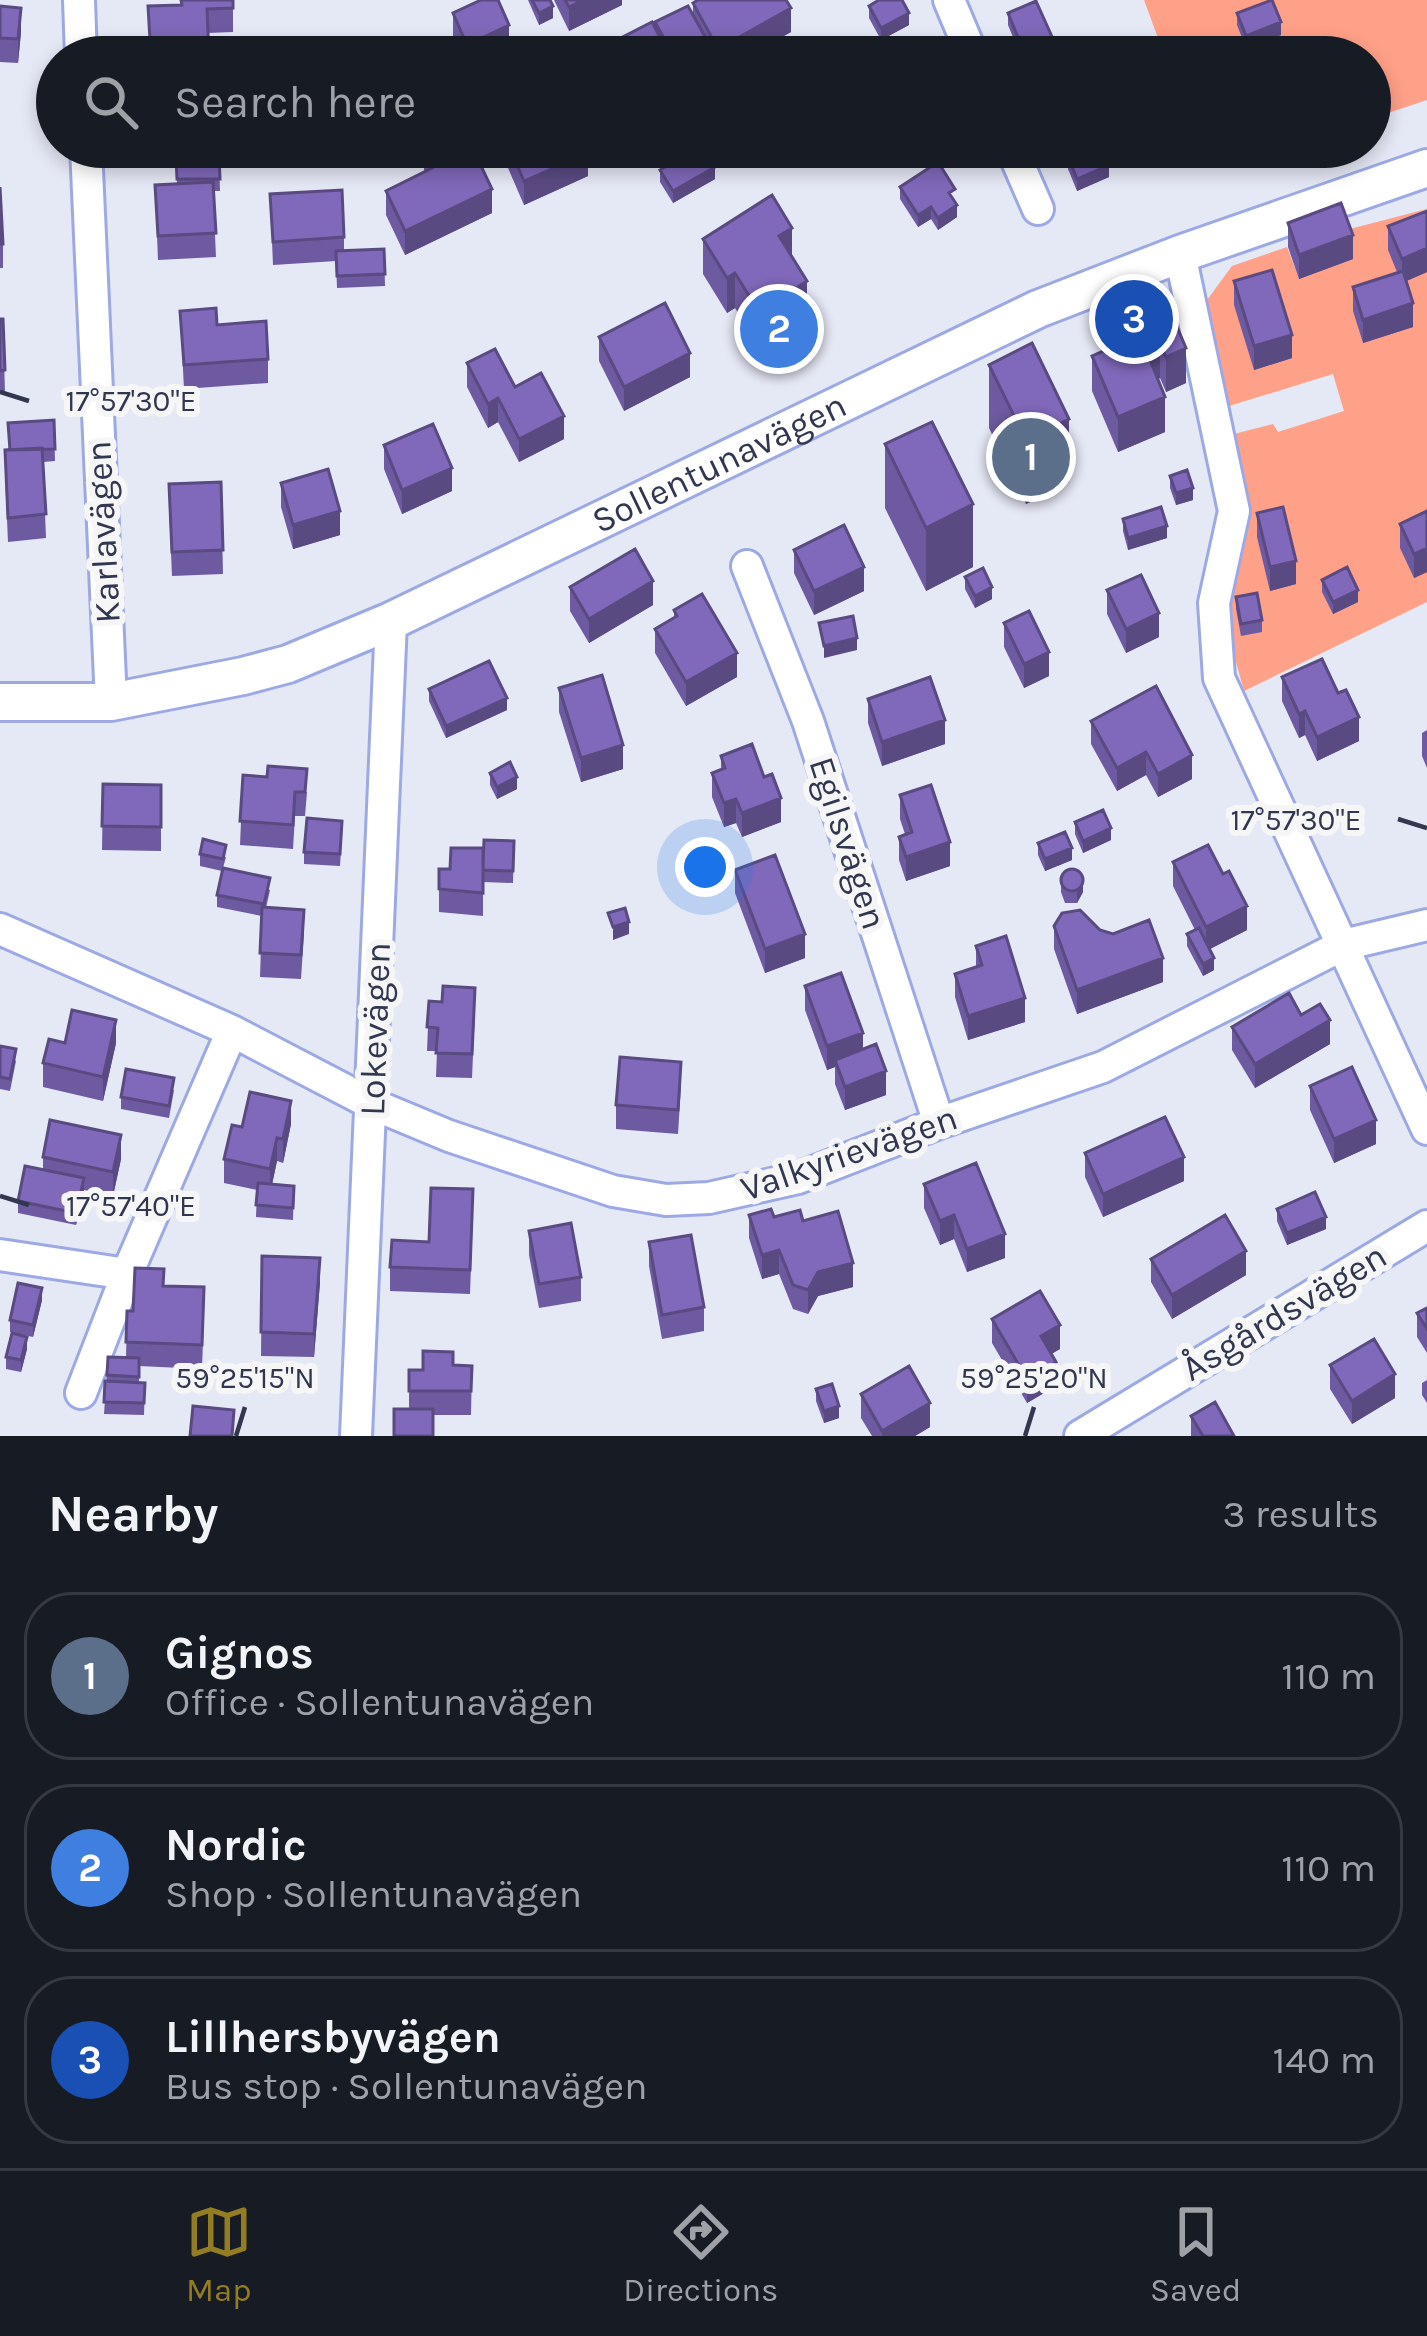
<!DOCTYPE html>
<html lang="en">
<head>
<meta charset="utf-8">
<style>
	:root { --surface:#171b24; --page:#242831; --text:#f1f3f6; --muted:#9ea1a6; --line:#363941; --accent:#927d23 }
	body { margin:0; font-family:Karla,sans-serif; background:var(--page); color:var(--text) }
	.you { position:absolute; left:705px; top:867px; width:42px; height:42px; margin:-30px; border:9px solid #fff; border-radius:50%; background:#1a73e8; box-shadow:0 0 0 18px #1a73e833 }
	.badge { display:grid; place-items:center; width:78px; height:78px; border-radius:50%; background:var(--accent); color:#fff; font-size:39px; font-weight:700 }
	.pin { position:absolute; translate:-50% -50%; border:6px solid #fff; box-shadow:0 3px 12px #0006 }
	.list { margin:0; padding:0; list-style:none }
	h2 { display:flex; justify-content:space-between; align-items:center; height:156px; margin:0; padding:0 48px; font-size:51px }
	h2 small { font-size:39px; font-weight:400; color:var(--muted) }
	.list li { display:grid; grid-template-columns:78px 1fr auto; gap:36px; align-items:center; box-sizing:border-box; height:168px; margin:0 24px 24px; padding:0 24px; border:3px solid var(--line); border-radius:48px }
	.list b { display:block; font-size:45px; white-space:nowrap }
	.list p { margin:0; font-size:39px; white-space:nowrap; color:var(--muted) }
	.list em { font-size:39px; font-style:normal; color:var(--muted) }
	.icon { flex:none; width:66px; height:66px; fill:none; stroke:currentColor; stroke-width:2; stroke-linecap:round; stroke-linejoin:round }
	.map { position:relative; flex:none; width:1427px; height:1436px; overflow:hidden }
	.search { position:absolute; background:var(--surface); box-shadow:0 6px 18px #0003; left:36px; right:36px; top:36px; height:132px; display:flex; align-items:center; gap:30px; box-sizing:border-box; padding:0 42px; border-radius:66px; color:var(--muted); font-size:45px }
	.sheet { height:732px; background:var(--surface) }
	nav { display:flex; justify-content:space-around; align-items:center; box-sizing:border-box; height:168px; border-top:3px solid var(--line); background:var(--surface); font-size:33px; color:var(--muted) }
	nav a { display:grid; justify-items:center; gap:6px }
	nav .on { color:var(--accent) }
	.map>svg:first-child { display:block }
	.green { fill:#ffa088 }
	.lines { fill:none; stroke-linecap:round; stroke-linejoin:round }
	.minor-casing { stroke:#9da9e5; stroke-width:36 }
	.tertiary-casing { stroke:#9da9e5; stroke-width:42 }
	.minor { stroke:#fff; stroke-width:30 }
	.tertiary { stroke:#fff; stroke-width:36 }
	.wall { fill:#6e5aa0 }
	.shaded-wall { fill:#5a4a82 }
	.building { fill:#8069ba; stroke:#5a4a82; stroke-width:3 }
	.ticks { fill:none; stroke:#323750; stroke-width:4.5 }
	.labels { text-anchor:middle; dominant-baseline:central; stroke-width:12; stroke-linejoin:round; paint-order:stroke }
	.street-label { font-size:36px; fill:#323750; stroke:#f6f6f6 }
	.ticks-label { font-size:30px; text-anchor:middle; fill:#323750; stroke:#f6f6f6; stroke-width:12; stroke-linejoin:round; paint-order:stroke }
</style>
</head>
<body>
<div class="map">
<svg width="1427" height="1436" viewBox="0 0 1427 1436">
	<rect width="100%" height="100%" fill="#e5e8f5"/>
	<!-- green -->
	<path class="green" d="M1144 0H1427V100L1370 119V57H1165Z
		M1427 209V602L1244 691 1231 644 1230 588 1250 505 1234 434 1273 424 1278 432 1344 411 1333 374 1229 406 1207 300 1232 266 1287 247 1299 278 1342 231Z"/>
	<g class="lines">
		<!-- minor casing -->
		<g class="minor-casing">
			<path id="minor" d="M79 0 81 57
				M949 0 973 57
				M86 147 111 702
				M1011 147 1038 209
				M1180 254 1234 511 1214 603 1219 678 1427 1129
				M747 566 808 721 939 1123
				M0 929 232 1031 372 1104 449 1136 613 1191 666 1200 709 1198 798 1178 939 1123 1103 1067 1343 945 1427 925
				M0 1255 127 1274 232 1031
				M81 1393 127 1274
				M356 1436 391 621
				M1080 1436 1427 1226"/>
		</g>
		<!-- tertiary casing -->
		<g class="tertiary-casing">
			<g id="tertiary">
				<path id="s1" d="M0 702H111L243 676 288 664 391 621 1038 309 1180 254 1427 168"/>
			</g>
		</g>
		<!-- minor -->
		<use href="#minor" class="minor"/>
		<!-- tertiary -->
		<use href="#tertiary" class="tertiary"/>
	</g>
	<!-- wall -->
	<path class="wall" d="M181 0H233V32L208 33 209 57H150L148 6 181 5Z
		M528 0H550L553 18 539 25Z
		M554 0H622V5L569 31Z
		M693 3 791 32 746 57H710L708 54 702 57H617V40L655 27V22L693 15Z
		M0 6 21 32 18 63 0 62Z
		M869 6 909 25 881 40 869 18Z
		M453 13 509 48 492 57H462L453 37Z
		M1008 13 1053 51 1040 57H1021L1008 25Z
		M1237 13 1281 35 1246 48 1237 25Z
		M473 147H496V154L480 162Z
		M499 147H585L588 176 524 205Z
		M424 151 492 213 405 255 386 215V191L424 172Z
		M219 156 220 191H213L216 257 158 260 155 185 177 184 176 157Z
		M1068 157 1109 177 1077 191 1068 169Z
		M660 170 715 179 673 203 660 182Z
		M0 187 3 244V268H0Z
		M900 187 955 201 957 217 938 230 931 219 918 227 900 199Z
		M270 194 344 237V250L384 249 385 286 337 288 336 261 273 265Z
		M1427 211V272L1406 281 1413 327 1363 343 1353 311V287L1397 272 1388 250V226Z
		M1288 223 1353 259 1299 279 1288 247Z
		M703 239 792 258 807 316 759 347 735 308 727 313 703 274Z
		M1234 281 1292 358 1254 370 1234 305Z
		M1169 308 1186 383 1166 392 1160 378 1158 379 1165 432 1118 452 1092 391V356L1111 348V332Z
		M180 311 217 325 268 359V383L184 389Z
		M0 319H3L5 394H0Z
		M599 337 690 377 624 411 599 361Z
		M467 363 515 387 564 439 519 462 498 422 488 428 467 387Z
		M989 365 1069 482 1026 504 989 428Z
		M54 420 55 461 43 462 46 538 8 542 5 474V450H9L8 423Z
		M885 444 973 567 926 591 885 508Z
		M384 445 452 491 402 514 384 469Z
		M1170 476 1193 500 1176 505 1170 488Z
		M221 482 223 574 172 576 169 508Z
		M281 483 340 535 293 549 281 507Z
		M1427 511V572L1414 578 1400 548V524Z
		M1257 513 1296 584 1270 591 1257 537Z
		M1123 519 1167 538 1128 550 1123 531Z
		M794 550 864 591 814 615 794 573Z
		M965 577 992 599 975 608 965 589Z
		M1322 580 1358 602 1333 614 1322 592Z
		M570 587 653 605 589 643 570 611Z
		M1107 590 1159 637 1126 653 1107 614Z
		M1236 597 1262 620V632L1241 636 1236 609Z
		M674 610 737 677 686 706 655 653V629L674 618Z
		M1004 623 1049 676 1024 688 1004 647Z
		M1282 677 1359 741 1317 761 1305 735 1299 738 1282 701Z
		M559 688 623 769 581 782 559 712Z
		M429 689 507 710 446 738 429 701Z
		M868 699 945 744 882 766 868 723Z
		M1091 721 1192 779 1158 797 1146 775 1117 791 1091 744Z
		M1427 730V768L1422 756V733Z
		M721 756 764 777 781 822 742 837 736 823 724 827 712 797V773L721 770Z
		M490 773 517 789 497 799 490 785Z
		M243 775 307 792 305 816H295L293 849 240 845Z
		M103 784 161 785V851L102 850Z
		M900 795 950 866 906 881 899 860V837L905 834 900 819Z
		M1075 822 1111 840 1083 853 1075 834Z
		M342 833 340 866 304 864V852Z
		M514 841 513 883 483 882V916L439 912V869H450L483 848Z
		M1038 843 1072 860 1045 871 1038 855Z
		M200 854 226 857 223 868 270 890 266 908 304 933 301 979 260 977 262 916 217 907V895L222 871 200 866Z
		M1173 862 1247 930 1210 949 1214 970 1203 976 1187 946V934L1195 930 1173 886Z
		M735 870 805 958 765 973 735 893Z
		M1061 880 1083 892 1077 903H1065L1061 892Z
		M1054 926 1100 930 1163 982 1077 1014 1054 949Z
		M976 946 1025 1022 968 1040 955 997V974L976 967Z
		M805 986 863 1049 886 1095 845 1110 835 1084V1067L827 1070 805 1010Z
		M429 1001 475 1011 472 1078 436 1077 437 1051H427Z
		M1301 1015 1330 1044 1255 1088 1232 1050V1027Z
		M65 1043H116L103 1101 43 1087V1063Z
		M0 1046 16 1061 10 1091 0 1089Z
		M681 1086 678 1134 616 1129V1105Z
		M1310 1086 1376 1144 1334 1163 1310 1110Z
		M174 1090 169 1118 121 1109V1097Z
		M291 1124 283 1163 277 1161 272 1185 294 1186 293 1220 256 1217 257 1190 224 1183V1159L242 1127Z
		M1085 1153 1184 1181 1103 1217 1085 1177Z
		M43 1157 121 1159 113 1196 84 1190 76 1225 18 1213V1201L43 1170Z
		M924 1184 1005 1258 967 1272 954 1239 940 1245 924 1208Z
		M1277 1209 1326 1229 1287 1245 1277 1221Z
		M473 1213 470 1294 390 1291V1267Z
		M749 1215 803 1221 853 1287 818 1296 808 1314 793 1309 779 1274 762 1279 749 1238Z
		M529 1231 581 1277V1301L539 1308 529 1255Z
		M649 1242 704 1307V1331L662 1339 649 1266Z
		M262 1256 320 1282 314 1357 261 1356Z
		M1151 1259 1246 1275 1172 1319 1151 1282Z
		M164 1286 204 1311 202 1369 139 1366V1383H145L144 1415 104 1414 108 1357 126 1358 127 1311H133Z
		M42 1300 33 1337 10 1332V1320Z
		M1427 1308V1353L1417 1337V1313Z
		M992 1319 1060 1349 1051 1354 1056 1386 1027 1403 992 1343Z
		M27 1349 21 1372 6 1369V1357Z
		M453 1365 472 1366 471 1415H433L409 1409V1391L423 1370Z
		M1330 1365 1395 1398 1352 1424 1330 1389Z
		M1427 1380V1403L1422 1395V1383Z
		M816 1389 839 1418 824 1423 816 1401Z
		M861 1394 930 1427 915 1436H872L861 1418Z
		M1191 1416 1234 1436H1191Z"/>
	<!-- shaded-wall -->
	<path class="shaded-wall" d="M583 0H622V5L569 31V7Z
		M553 6V18L539 25V13Z
		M21 8V32L18 63V39Z
		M791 8V32L746 57H718V49Z
		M909 13V25L881 40V28Z
		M1281 22V35L1246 48V36Z
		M509 25V48L492 57H467V45Z
		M1053 39V51L1040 57H1024V52Z
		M708 42V54L702 57H690V52Z
		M685 44V56L671 57V51Z
		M486 147H496V154L480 162V150Z
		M928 147H949L928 157Z
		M588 153V176L524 205V181Z
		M1109 165V177L1077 191V179Z
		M715 167V179L673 203V191Z
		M492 189V213L405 255V231Z
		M957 205V217L938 230V218Z
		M931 207V219L918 227V215Z
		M792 228V263L779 236Z
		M1353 235V259L1299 279V255Z
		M1427 248V272L1402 283V259Z
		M735 273V308L727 313V278Z
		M807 281V316L759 347V312Z
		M1413 303V327L1363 343V320Z
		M1292 335V358L1254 370V346Z
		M1160 343V378L1146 385V350Z
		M1186 348V383L1166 392V357Z
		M690 353V377L624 411V387Z
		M1165 397V432L1118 452V417Z
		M498 398V422L488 428V404Z
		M564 416V439L519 462V439Z
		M1069 419V482L1026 504V440Z
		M452 468V491L402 514V490Z
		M1193 488V500L1176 505V493Z
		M973 504V567L926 591V528Z
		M340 511V535L293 549V525Z
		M1167 526V538L1128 550V538Z
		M1427 548V572L1414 578V554Z
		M1296 561V584L1270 591V567Z
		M864 567V591L814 615V591Z
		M653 581V605L589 643V619Z
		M992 587V599L975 608V596Z
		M1358 590V602L1333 614V602Z
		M1159 613V637L1126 653V629Z
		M857 638V650L824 658V646Z
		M1049 652V676L1024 688V664Z
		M737 653V677L686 706V682Z
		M507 698V710L446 738V726Z
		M1305 711V735L1299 738V714Z
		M1359 717V741L1317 761V737Z
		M945 720V744L882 766V742Z
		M623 745V769L581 782V758Z
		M1146 752V775L1117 791V768Z
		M1192 755V779L1158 797V774Z
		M517 777V789L497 799V787Z
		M781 798V822L742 837V813Z
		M736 799V823L724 827V803Z
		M1111 828V840L1083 853V841Z
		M950 842V866L906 881V857Z
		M1072 848V860L1045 871V859Z
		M1083 880V892L1077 903V891Z
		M1247 906V930L1206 951V927Z
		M629 922V934L613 940V927Z
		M805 934V958L765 973V949Z
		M1163 958V982L1077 1014V990Z
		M1214 958V970L1203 976V964Z
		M1025 998V1022L968 1040V1016Z
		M116 1020V1043L103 1101V1077Z
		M1330 1020V1044L1255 1088V1064Z
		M863 1033V1057L835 1060V1067L827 1070V1046Z
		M886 1071V1095L845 1110V1087Z
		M291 1101V1124L283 1163V1139Z
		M1376 1120V1144L1334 1163V1139Z
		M121 1135V1159L113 1196V1172Z
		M277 1138V1161L270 1193V1169Z
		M1184 1157V1181L1103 1217V1194Z
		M84 1178V1190L76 1225V1213Z
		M954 1215V1239L940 1245V1221Z
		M1326 1217V1229L1287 1245V1233Z
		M1005 1234V1258L967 1272V1249Z
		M779 1250V1274L762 1279V1255Z
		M1246 1251V1275L1172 1319V1295Z
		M320 1258V1282L314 1357V1334Z
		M853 1263V1287L818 1296 808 1314V1290L818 1272Z
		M42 1288V1300L33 1337V1325Z
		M1060 1325V1349L1041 1360V1336Z
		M27 1337V1349L21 1372V1360Z
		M1056 1362V1386L1027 1403V1379Z
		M1395 1374V1398L1352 1424V1401Z
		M930 1403V1427L915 1436H882V1431Z
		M839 1406V1418L824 1423V1411Z"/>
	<!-- building -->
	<path class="building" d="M181 0H233V8L207 9 209 57H151L148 6 182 5Z
		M481 0H498L509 25 467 45 453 13Z
		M532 0H550L553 6 539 13Z
		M565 0H583L569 7Z
		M698 0H786L791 8 718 49 693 3Z
		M879 0H902L909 13 881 28 869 6Z
		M1272 0 1281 22 1246 36 1237 13Z
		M1036 1 1053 39 1024 52 1008 13Z
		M0 6 21 8 18 39 0 38Z
		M688 6 708 42 690 52 685 44 671 51 655 22Z
		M652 22 670 57H626L617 40Z
		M1319 45 1323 57H1283Z
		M867 46 874 57H849Z
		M391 51 394 57H376Z
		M432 147H472L492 189 405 231 386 191 432 168 424 151Z
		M509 147H585L588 153 524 181Z
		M701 147H704L715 167 673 191 660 170Z
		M1090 147H1101L1109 165 1077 179 1068 157Z
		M219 156 220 179H177L176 157Z
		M938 162 955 189 949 193 957 205 938 218 931 207 918 215 900 187Z
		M213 182 216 233 158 236 155 185Z
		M0 187 3 244H0Z
		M342 190 344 237 273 242 270 194Z
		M772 195 792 228 779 236 807 281 759 312 735 273 727 278 703 239Z
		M1341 203 1353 235 1299 255 1288 223Z
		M1427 211V248L1402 259 1388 226Z
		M384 249 385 274 337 276 336 251Z
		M1272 270 1292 335 1254 346 1234 281Z
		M1403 271 1413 303 1363 320 1353 287Z
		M665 303 690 353 624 387 599 337Z
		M216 308 217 325 266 321 268 359 184 365 180 311Z
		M1169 308 1186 348 1166 357 1160 343 1146 350 1165 397 1118 417 1092 356 1117 345 1111 332Z
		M0 319H3L5 370 0 371Z
		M1032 343 1069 419 1026 440 989 365Z
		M495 349 515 387 541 373 564 416 519 439 498 398 488 404 467 363Z
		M54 420 55 449 10 450 8 423Z
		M932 422 973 504 926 528 885 444Z
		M433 424 452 468 402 490 384 445Z
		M42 448 46 514 8 518 5 450Z
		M328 469 340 511 293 525 281 483Z
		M1187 470 1193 488 1176 493 1170 476Z
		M221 482 223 550 172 552 169 484Z
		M1161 507 1167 526 1128 538 1123 519Z
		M1283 507 1296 561 1270 567 1257 513Z
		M1427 511V548L1414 554 1400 524Z
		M844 525 864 567 814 591 794 550Z
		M635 549 653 581 589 619 570 587Z
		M1347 567 1358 590 1333 602 1322 580Z
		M983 568 992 587 975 596 965 577Z
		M1141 575 1159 613 1126 629 1107 590Z
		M1257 593 1262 620 1241 624 1236 597Z
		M702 594 737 653 686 682 655 629 677 616 674 610Z
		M1029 611 1049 652 1024 664 1004 623Z
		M853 616 857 638 824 646 819 623Z
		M1322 659 1338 693 1346 690 1359 717 1317 737 1305 711 1299 714 1282 677Z
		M489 661 507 698 446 726 429 689Z
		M602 675 623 745 581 758 559 688Z
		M930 677 945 720 882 742 868 699Z
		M1156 686 1192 755 1158 774 1146 752 1117 768 1091 721Z
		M752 744 764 777 772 774 781 798 742 813 736 799 724 803 712 773 725 768 721 756Z
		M510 762 517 777 497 787 490 773Z
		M268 766 307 769 305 792H295L293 825 240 821 243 775 267 777Z
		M103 784 161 785V827L102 826Z
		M931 785 950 842 906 857 899 837 912 832 900 795Z
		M1103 810 1111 828 1083 841 1075 822Z
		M307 818 342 821 340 854 304 852Z
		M1065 832 1072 848 1045 859 1038 843Z
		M203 839 226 845 223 859 200 854Z
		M484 840 514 841 513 871 483 870Z
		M1208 845 1223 874 1229 871 1247 906 1206 927 1173 862Z
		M451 848H483V893L439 889V869H450Z
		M775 855 805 934 765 949 735 870Z
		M223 868 270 878 264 904 217 895Z
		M1061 880a11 11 0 1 1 22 0a11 11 0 1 1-22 0Z
		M262 907 304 910 301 955 260 953Z
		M625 908 629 922 613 927 608 913Z
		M1080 910 1100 930 1113 934 1149 920 1163 958 1077 990 1054 926 1062 913Z
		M1199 928 1214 958 1203 964 1187 934Z
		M1006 936 1025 998 968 1016 955 974 982 965 976 946Z
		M841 973 863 1033 827 1046 805 986Z
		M443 986 475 988 472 1054 436 1053 438 1028 427 1027 429 1001 442 1002Z
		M1289 993 1301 1015 1320 1004 1330 1020 1255 1064 1232 1027Z
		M72 1010 116 1020 103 1077 43 1063 49 1039 65 1043Z
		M876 1044 886 1071 845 1087 835 1060Z
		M0 1046 16 1049 10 1079 0 1077Z
		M620 1057 681 1062 678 1110 616 1105Z
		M1352 1067 1376 1120 1334 1139 1310 1086Z
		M126 1069 174 1078 169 1106 121 1097Z
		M250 1092 291 1101 283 1139 277 1138 270 1169 224 1159 232 1125 242 1127Z
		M1165 1117 1184 1157 1103 1194 1085 1153Z
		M50 1120 121 1135 113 1172 43 1157Z
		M976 1163 1005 1234 967 1249 954 1215 940 1221 924 1184Z
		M25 1166 84 1178 76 1213 18 1201Z
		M258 1183 294 1186 293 1208 256 1205Z
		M431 1188 473 1189 470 1270 390 1267 392 1240 429 1242Z
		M1315 1192 1326 1217 1287 1233 1277 1209Z
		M771 1209 774 1217 800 1210 803 1221 838 1211 853 1263 818 1272 808 1290 793 1285 779 1250 762 1255 749 1215Z
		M1225 1215 1246 1251 1172 1295 1151 1259Z
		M571 1223 581 1277 539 1284 529 1231Z
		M691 1235 704 1307 662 1315 649 1242Z
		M262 1256 320 1258 314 1334 261 1332Z
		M135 1268 164 1269 163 1286 204 1287 202 1345 126 1342 127 1311H133Z
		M18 1283 42 1288 33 1325 10 1320Z
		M1040 1291 1060 1325 1041 1336 1056 1362 1027 1379 992 1319Z
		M1427 1308V1329L1417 1313Z
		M12 1333 27 1337 21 1360 6 1357Z
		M1374 1339 1395 1374 1352 1401 1330 1365Z
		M423 1351 453 1352V1365L472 1366 471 1391H409V1370H423Z
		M108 1357 139 1358V1377L107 1375Z
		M909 1366 930 1403 882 1431 861 1394Z
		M105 1381 145 1383 144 1403 104 1402Z
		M832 1384 839 1406 824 1411 816 1389Z
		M1215 1402 1234 1436H1203L1191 1416Z
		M193 1406 234 1410 232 1436H190Z
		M394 1409H433V1436H394Z"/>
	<!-- ticks -->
	<path class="ticks" d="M0 392 29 401M1398 819 1427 828M0 1196 29 1205M236 1436 245 1407M1025 1436 1034 1407"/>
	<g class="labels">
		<!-- street labels -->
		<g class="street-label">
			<text stroke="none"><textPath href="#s1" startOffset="768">Sollentunavägen</textPath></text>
			<text transform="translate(103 532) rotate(-93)">Karlavägen</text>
			<text transform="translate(848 843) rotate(72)">Egilsvägen</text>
			<text transform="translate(375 1029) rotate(-88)">Lokevägen</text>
			<text transform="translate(849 1153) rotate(-19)">Valkyrievägen</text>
			<text transform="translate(1284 1312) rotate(-31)">Åsgårdsvägen</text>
		</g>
	</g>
	<g class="ticks-label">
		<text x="131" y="411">17°57'30"E</text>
		<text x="1296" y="830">17°57'30"E</text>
		<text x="131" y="1216">17°57'40"E</text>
		<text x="245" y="1388">59°25'15"N</text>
		<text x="1034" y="1388">59°25'20"N</text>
	</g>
</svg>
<div class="you"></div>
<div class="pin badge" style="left:1031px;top:457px;background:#5c6f8a">1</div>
<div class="pin badge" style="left:779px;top:329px;background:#3f7fe0">2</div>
<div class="pin badge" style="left:1134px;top:319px;background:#1a4fb4">3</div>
<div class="search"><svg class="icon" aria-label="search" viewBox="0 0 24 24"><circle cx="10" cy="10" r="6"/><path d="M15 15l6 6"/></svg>Search here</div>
</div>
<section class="sheet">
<h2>Nearby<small>3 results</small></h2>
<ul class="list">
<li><span class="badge" style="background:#5c6f8a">1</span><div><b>Gignos</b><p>Office · Sollentunavägen</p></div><em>110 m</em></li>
<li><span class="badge" style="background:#3f7fe0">2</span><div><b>Nordic</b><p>Shop · Sollentunavägen</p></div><em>110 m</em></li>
<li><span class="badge" style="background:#1a4fb4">3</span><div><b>Lillhersbyvägen</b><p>Bus stop · Sollentunavägen</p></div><em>140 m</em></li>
</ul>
</section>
<nav>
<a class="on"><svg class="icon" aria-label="map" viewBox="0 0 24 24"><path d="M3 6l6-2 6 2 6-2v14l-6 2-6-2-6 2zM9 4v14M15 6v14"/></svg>Map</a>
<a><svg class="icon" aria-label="directions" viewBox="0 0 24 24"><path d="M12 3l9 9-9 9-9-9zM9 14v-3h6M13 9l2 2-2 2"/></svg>Directions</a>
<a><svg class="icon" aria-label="saved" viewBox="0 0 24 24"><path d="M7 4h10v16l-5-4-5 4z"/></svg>Saved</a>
</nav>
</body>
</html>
